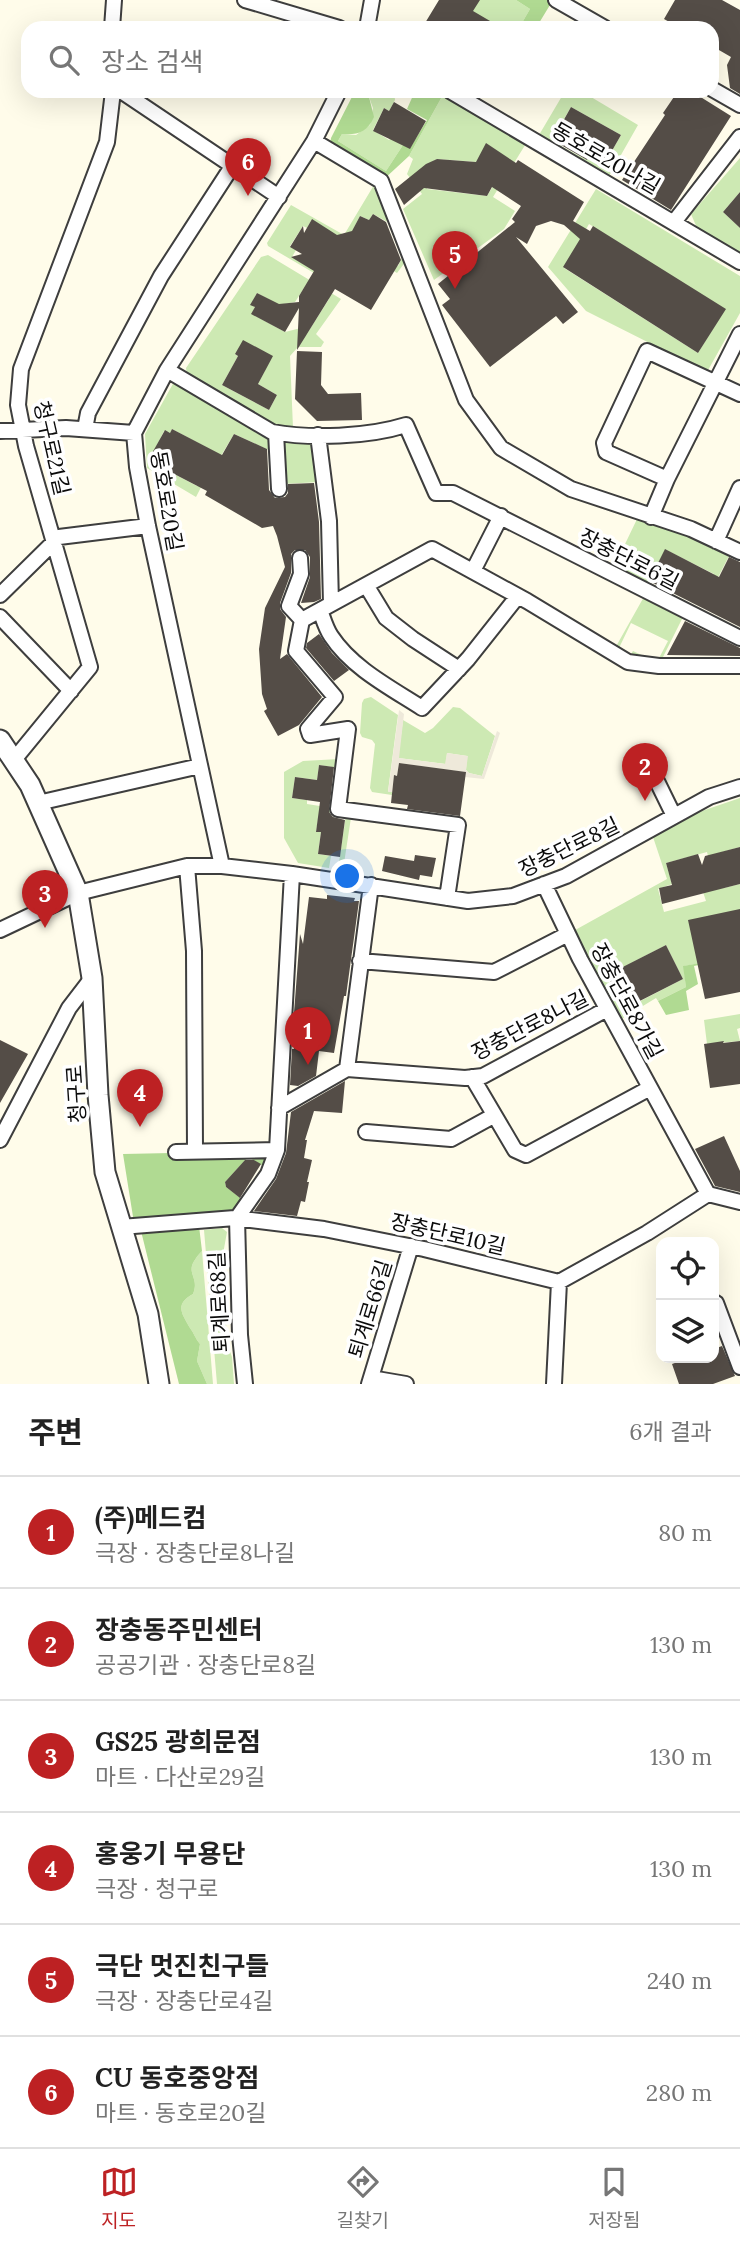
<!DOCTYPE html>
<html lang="ko">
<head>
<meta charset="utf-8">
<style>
	:root { --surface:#fff; --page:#f6f6f6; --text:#222; --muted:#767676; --line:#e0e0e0; --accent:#bd2123 }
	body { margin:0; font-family:Lora,"Noto Sans KR",serif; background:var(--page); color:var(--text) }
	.controls { position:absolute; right:21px; bottom:21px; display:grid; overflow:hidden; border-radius:14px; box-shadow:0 7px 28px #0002 }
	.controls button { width:63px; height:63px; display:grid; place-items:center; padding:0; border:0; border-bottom:2px solid var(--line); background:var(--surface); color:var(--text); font:35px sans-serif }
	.you { position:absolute; left:348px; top:877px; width:24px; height:24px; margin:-18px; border:5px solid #fff; border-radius:50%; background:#1a73e8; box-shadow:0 0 0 10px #1a73e833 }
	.badge { display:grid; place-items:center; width:46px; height:46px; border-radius:50%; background:var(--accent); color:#fff; font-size:23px; font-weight:700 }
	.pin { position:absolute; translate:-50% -58px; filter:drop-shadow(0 2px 4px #0008) }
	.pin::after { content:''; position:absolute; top:37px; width:24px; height:21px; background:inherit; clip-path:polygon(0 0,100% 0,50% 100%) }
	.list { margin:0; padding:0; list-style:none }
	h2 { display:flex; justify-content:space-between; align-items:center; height:91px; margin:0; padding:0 28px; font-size:30px }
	h2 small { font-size:23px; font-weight:400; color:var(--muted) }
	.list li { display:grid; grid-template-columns:46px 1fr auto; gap:21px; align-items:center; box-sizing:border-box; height:112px; padding:0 28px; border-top:2px solid var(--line) }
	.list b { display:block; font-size:26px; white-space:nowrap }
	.list p { margin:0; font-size:23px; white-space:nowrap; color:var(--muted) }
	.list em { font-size:23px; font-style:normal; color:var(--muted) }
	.icon { flex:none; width:38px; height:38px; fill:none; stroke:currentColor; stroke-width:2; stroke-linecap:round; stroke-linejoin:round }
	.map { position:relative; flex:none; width:740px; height:1384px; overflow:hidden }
	.search { position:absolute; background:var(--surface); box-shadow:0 7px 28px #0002; left:21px; right:21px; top:21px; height:77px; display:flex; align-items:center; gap:18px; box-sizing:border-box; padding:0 24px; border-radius:21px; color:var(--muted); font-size:26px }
	.sheet { height:763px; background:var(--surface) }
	nav { display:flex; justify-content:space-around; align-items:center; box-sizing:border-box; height:98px; border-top:2px solid var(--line); background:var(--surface); font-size:19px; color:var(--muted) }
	nav a { display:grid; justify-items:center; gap:4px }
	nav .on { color:var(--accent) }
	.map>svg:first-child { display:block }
	.green { fill:#cde9b3; fill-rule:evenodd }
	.forest { fill:#b0da92 }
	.plaza { fill:#eee9da }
	.building { fill:#544d47 }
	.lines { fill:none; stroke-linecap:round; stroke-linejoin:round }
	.minor-casing { stroke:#3e3e3e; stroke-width:18 }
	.tertiary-casing { stroke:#3e3e3e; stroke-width:23 }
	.minor { stroke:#fff; stroke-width:14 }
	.tertiary { stroke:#fff; stroke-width:19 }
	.labels { text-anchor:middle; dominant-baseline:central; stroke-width:7; stroke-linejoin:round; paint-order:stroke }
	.street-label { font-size:21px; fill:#0b0b0b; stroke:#fff }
</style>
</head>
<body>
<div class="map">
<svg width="740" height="1384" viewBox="0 0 740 1384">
	<rect width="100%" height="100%" fill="#fffcea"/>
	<!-- green -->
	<path class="green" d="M472 0H516L530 9 519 28H502L470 15Z
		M370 91H394L395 100 389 111 384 108 373 130 389 140 391 138 403 145 386 171 338 141 342 134 356 135 370 125 373 108 369 97Z
		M565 91H581L638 125 609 176 539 135ZM571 107 621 135 605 163 590 155 587 160 561 146 565 136 557 131Z
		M444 93 527 142 493 197 515 211 504 229 434 280 403 209 422 194 407 174 413 159 409 156ZM437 159 476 162 503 170 487 196 427 189 426 165Z
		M740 158V192L723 212 740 228V262L697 228 691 214Z
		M374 185 383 191 409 257 397 273 341 241 319 276 268 246 267 243 291 205 344 235ZM373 214 393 225 392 232 396 234 397 241 403 245 404 254 398 266 348 240 360 216 369 220ZM312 219 315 271 292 257 296 250 290 246 303 226 307 228Z
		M596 189 740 276V313L707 372 586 311 548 267ZM589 224 725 309 698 353 564 268Z
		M268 255 341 299 316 334 324 342 321 347H298L290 356 293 428 283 430 187 376 186 368 261 257ZM306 285 329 299 308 332 301 328 285 332 252 314 255 307 251 304 257 293 279 305 295 302ZM235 354 272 356 258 384 277 395 269 410 222 385 238 356Z
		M174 382 271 434V451L234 434 219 459 216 458 196 497 147 468 145 434ZM172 429 215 452 197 486 153 463 156 458 152 455 164 431 170 433Z
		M278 437H315L320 482 282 484Z
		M638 517 696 534 740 557V561L729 556 713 587 730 596 740 576V603L708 586 714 574 666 550 648 584 614 567Z
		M645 595 684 615 660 663 631 660 614 650ZM631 623 668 641 658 660 653 657 650 659 633 651 631 654 619 648Z
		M371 697 398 715 388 791 392 792V795L372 792 370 788 375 744 372 740 362 737 360 733 362 703 364 699Z
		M453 707 460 708 495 736 482 776 469 773 466 770 467 756 447 753 446 764 398 758 403 720 425 733 433 728Z
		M339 759V768L319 765 317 780 295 777 292 798 307 800V804L352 811 343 870 338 869 346 815 326 812 318 820 316 831 321 832 318 854 331 856 329 868 298 863 284 838V772L303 761Z
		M740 798V847L715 854 724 888 740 884V956L684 966 686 987 658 1001 656 998 615 1023 568 934 667 879 653 837 699 812ZM707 852 716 887 703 892 706 901 664 912 658 889 672 884 666 863ZM666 945 683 979 625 1009 608 975Z
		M740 1014V1028L737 1029 740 1041 707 1044 704 1020Z
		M222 1228 227 1232 223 1254 227 1343 232 1357 234 1384H217L204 1230Z
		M202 1251 213 1384H207L197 1361 200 1344C195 1338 194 1333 190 1328 182 1314 174 1304 193 1294 201 1274 180 1274 202 1251Z"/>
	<!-- forest -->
	<path class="forest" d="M516 0H553L536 28H519L530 9Z
		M355 91H370L369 97 374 117C367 133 357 135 342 134L338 141 386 171 403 145 410 148 427 120 407 109 415 91H441L444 93 409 156 383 180 330 145 331 138Z
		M740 956 694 966 698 984 686 991 689 1010 666 1015 658 1001 686 987 683 966Z
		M272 1151 265 1167 248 1157 225 1182 226 1187 243 1200 234 1216 134 1223 123 1154Z
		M199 1226 202 1251C180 1274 201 1274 193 1294 174 1304 182 1314 190 1328 194 1333 195 1338 200 1344L197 1361 207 1384H179L141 1231Z"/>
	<!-- plaza -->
	<path class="plaza" d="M399 710 404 714 399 758 445 764 447 753 468 756 466 770 469 773 482 776 497 731 500 733 484 779 465 777V772L399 763 397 776H394L392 792H388Z"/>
	<!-- building -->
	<path class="building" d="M439 0H480L473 11 502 28H422Z
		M675 0H722L740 10V94L730 88 727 65 731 57 712 46V28H680L664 19Z
		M678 91H691L731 116 671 210 622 180 665 115 663 113Z
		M394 102 426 121 410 149 373 131 384 108 389 111Z
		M571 107 621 135 605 163 590 155 587 160 561 145 565 136 557 132Z
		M486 143 516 163 518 160 584 202 573 221 590 231 593 226 726 309 698 353 563 267 580 239 564 225 551 221 536 226 527 244 516 237 578 312 563 324 556 316 490 367 442 305 450 299 438 284 515 222 512 219 521 206 492 187 487 196 424 188 404 205 395 189 426 164 437 159 476 162Z
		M740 192V228L723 212Z
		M373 214 386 222 401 260 371 310 335 289 297 350 299 308 285 332 251 314 255 307 250 305 257 293 279 304 299 302V296L314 271 291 257 302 254 290 247 303 226 304 233 312 219 337 235 352 231 360 216 369 220Z
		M243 340 273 356 258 384 277 395 269 410 222 385 238 356 235 354Z
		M297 351 322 352 321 385 328 394 361 393 362 420 317 421 295 399Z
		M172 429 222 455 234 434 267 449 269 490 275 498 285 497 288 493V484L314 483 319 522 321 599 314 602 301 603 310 577V557L305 550H295L291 554V573L280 603V609L286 617 280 659 287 654 322 697 299 725 278 736 264 711 267 709 262 694 259 649 265 608 285 567 277 536 273 526 262 528 205 495 207 491 153 463 156 458 151 455 165 430 170 433Z
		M665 549 719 577 729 557 740 562V627L649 581Z
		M685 621 740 648V656L667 655Z
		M319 634 332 653 349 670 334 681 306 648 307 643Z
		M399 763 466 772 460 816 407 809 408 805 391 803 394 775 397 776Z
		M319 765 334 767 329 812 333 817 345 820 340 857 318 854 321 832H316L320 802 292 798 295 777 317 780Z
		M740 847V884L662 904 659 888 672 885 666 863 698 854 702 865 705 856Z
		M415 855 436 858 432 877 420 875 419 880 382 871 385 856 414 861Z
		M327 895 355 898 354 901H359L346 996H344L334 1053 319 1051 316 1076 298 1086 290 1085 292 1049H294L298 1018H295L296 1013H294L300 934 303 944 309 897 327 899Z
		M740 909V992L705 999 688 920Z
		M666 945 683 979 624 1009 607 975Z
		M0 1040 28 1054 0 1103Z
		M724 1041 723 1043 740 1041V1084L710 1088 704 1044Z
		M345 1081 342 1113 314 1111 305 1140H307L304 1158 312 1160 307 1182H309L305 1202 301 1201 297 1216 254 1211 276 1179 286 1153 291 1112Z
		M724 1136 740 1171V1192L715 1186 695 1149Z
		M245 1160H254L261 1164 240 1198 226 1187 225 1182Z
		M722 1346 735 1376 713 1384H679L672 1364 689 1358H714V1349Z"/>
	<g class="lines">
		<!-- minor casing -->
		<g class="minor-casing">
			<path id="minor" d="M245 0 339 28
				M556 0 605 28
				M112 28 114 0
				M367 28 372 0
				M712 89 740 105
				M121 91 279 197
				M450 91 740 262
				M314 141 381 181 466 400 501 448 571 489 691 529 740 552
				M674 222 740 137
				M167 370 272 432C311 439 368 437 406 425L436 493H453L740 638
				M85 429 88 413 161 276 233 165
				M0 431 66 428 134 433
				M276 433 279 489
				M318 435 329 521 331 604
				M667 479 606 452 604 443 647 351 740 394
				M651 517 667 479 740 334
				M716 541 740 488
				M300 558 301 574 289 606 302 620
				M473 571 501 516
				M366 585 386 618 413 639 459 669
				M0 595 59 537 148 526
				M320 610C323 618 326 629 331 636 352 668 391 688 422 708L468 659 518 596
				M0 617 71 691
				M13 761 90 667 26 446 18 405 21 369 107 142 113 91
				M650 767 674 816
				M38 803 200 766
				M187 866 194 951 195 1150
				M222 866 148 526 137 467 134 433 167 370 314 141 339 91
				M544 884 580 959 708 1194
				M447 898 458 825 338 809 348 729 310 735 308 729 335 697 296 651 302 620 432 549 527 601 628 662 659 666H740
				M0 930 78 893 187 866H222L292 874 468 901 513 896 566 876 709 797 740 787
				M360 961 494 972 568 934
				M347 1069 371 885
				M472 1077 515 1150 526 1155 650 1088
				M279 1108 347 1069 465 1078 483 1076 607 1009
				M366 1132 451 1139 493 1116
				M0 1140 69 1008 92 978
				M176 1152 277 1150 292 874
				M708 1194 740 1202
				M121 1227 235 1218 324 1229 424 1249 559 1282 647 1233 708 1194
				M716 1303 740 1367
				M371 1378 406 1384
				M245 1384 240 1335 237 1218 268 1174 277 1150
				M369 1384 411 1246
				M554 1384 559 1282"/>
		</g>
		<!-- tertiary casing -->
		<g class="tertiary-casing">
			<path id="tertiary" d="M0 740 30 785 78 893 92 978 98 1095 105 1172 148 1314 159 1384"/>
		</g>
		<!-- minor -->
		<use href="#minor" class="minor"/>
		<!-- tertiary -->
		<use href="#tertiary" class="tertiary"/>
	</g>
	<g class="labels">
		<!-- street labels -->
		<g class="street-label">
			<text transform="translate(606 158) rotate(30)">동호로20나길</text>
			<text transform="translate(52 448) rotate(77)">청구로21길</text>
			<text transform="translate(167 501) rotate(80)">동호로20길</text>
			<text transform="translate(629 559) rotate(27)">장충단로6길</text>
			<text transform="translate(569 847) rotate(-26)">장충단로8길</text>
			<text transform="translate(627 1001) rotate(62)">장충단로8가길</text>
			<text transform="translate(530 1025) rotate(-27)">장충단로8나길</text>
			<text transform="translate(76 1094) rotate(-94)">청구로</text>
			<text transform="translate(448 1234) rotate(13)">장충단로10길</text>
			<text transform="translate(219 1302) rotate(-93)">퇴계로68길</text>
			<text transform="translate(370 1309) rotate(-73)">퇴계로66길</text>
		</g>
	</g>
</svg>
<div class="controls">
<button><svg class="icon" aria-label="locate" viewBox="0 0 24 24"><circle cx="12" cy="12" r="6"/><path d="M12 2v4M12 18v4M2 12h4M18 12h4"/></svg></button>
<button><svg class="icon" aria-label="layers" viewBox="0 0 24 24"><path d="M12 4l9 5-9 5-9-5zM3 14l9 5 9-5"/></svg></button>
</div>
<div class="you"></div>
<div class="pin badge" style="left:308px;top:1065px">1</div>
<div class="pin badge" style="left:645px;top:801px">2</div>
<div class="pin badge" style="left:45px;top:928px">3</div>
<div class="pin badge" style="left:140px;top:1127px">4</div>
<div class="pin badge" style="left:455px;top:289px">5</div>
<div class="pin badge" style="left:248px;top:196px">6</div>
<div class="search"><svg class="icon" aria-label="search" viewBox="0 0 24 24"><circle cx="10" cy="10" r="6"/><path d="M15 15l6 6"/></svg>장소 검색</div>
</div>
<section class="sheet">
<h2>주변<small>6개 결과</small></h2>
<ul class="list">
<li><span class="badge">1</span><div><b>(주)메드컴</b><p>극장 · 장충단로8나길</p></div><em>80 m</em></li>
<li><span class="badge">2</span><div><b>장충동주민센터</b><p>공공기관 · 장충단로8길</p></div><em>130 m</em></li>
<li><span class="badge">3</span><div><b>GS25 광희문점</b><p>마트 · 다산로29길</p></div><em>130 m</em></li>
<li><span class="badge">4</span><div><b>홍웅기 무용단</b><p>극장 · 청구로</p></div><em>130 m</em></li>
<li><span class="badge">5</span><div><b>극단 멋진친구들</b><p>극장 · 장충단로4길</p></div><em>240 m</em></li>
<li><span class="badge">6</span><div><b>CU 동호중앙점</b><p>마트 · 동호로20길</p></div><em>280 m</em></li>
</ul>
</section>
<nav>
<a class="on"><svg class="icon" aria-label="map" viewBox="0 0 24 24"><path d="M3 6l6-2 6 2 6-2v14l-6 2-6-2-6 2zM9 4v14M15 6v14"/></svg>지도</a>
<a><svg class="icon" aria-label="directions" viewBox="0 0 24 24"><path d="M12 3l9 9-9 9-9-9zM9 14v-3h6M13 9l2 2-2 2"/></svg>길찾기</a>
<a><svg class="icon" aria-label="saved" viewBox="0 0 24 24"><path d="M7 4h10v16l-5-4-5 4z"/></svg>저장됨</a>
</nav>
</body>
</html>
